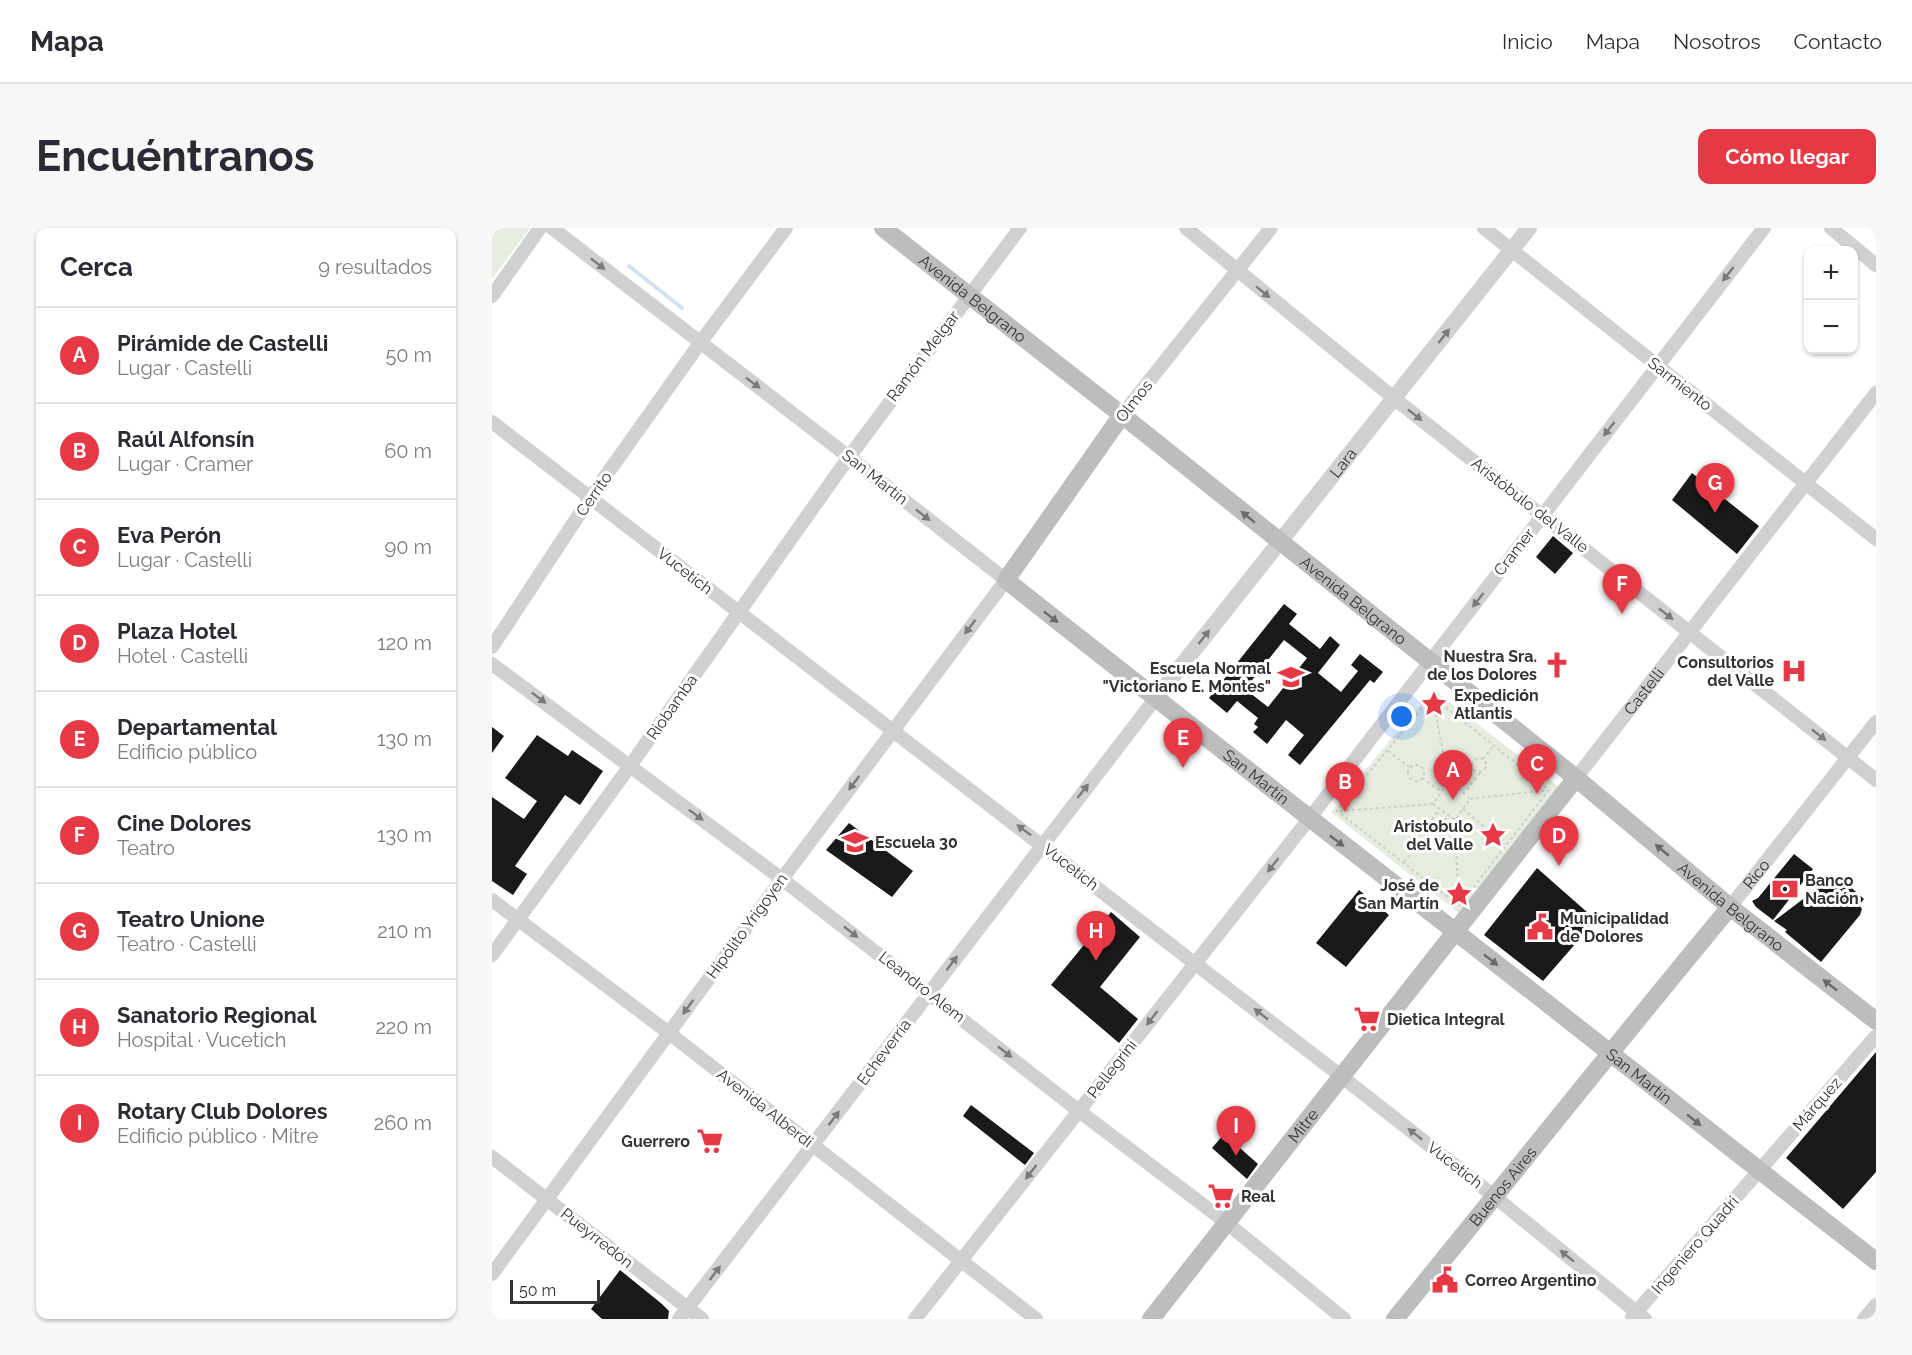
<!DOCTYPE html>
<html lang="es">
<head>
<meta charset="utf-8">
<style>
	:root { --surface:#fff; --page:#f7f7f7; --text:#2b2b33; --muted:#7c7c81; --line:#e1e1e2; --accent:#e63946 }
	body { margin:0; font-family:Raleway,sans-serif; background:var(--page); color:var(--text) }
	.controls { position:absolute; right:18px; top:18px; display:grid; overflow:hidden; border-radius:12px; box-shadow:0 2px 4px #0004 }
	.controls button { width:54px; height:54px; display:grid; place-items:center; padding:0; border:0; border-bottom:2px solid var(--line); background:var(--surface); color:var(--text); font:30px sans-serif }
	.scale { position:absolute; left:18px; bottom:15px; width:90px; box-sizing:border-box; padding-left:6px; border:3px solid #333; border-top:0; font-size:16px; line-height:21px; white-space:nowrap; color:#333; -webkit-text-stroke:4px #fff; paint-order:stroke }
	.you { position:absolute; left:910px; top:489px; width:21px; height:21px; margin:-15px; border:4px solid #fff; border-radius:50%; background:#1a73e8; box-shadow:0 0 0 9px #1a73e833 }
	.badge { display:grid; place-items:center; width:39px; height:39px; border-radius:50%; background:var(--accent); color:#fff; font-size:20px; font-weight:700 }
	.pin { position:absolute; translate:-50% -50px; filter:drop-shadow(0 2px 3px #0008) }
	.pin::after { content:''; position:absolute; top:32px; width:21px; height:18px; background:inherit; clip-path:polygon(0 0,100% 0,50% 100%) }
	.list { margin:0; padding:0; list-style:none }
	h2 { display:flex; justify-content:space-between; align-items:center; height:78px; margin:0; padding:0 24px; font-size:26px }
	h2 small { font-size:20px; font-weight:400; color:var(--muted) }
	.list li { display:grid; grid-template-columns:39px 1fr auto; gap:18px; align-items:center; box-sizing:border-box; height:96px; padding:0 24px; border-top:2px solid var(--line) }
	.list b { display:block; font-size:22px; white-space:nowrap }
	.list p { margin:0; font-size:20px; white-space:nowrap; color:var(--muted) }
	.list em { font-size:20px; font-style:normal; color:var(--muted) }
	.map { position:relative; flex:none; width:1384px; height:1091px; overflow:hidden; border-radius:12px }
	header { display:flex; align-items:center; gap:36px; box-sizing:border-box; height:84px; padding:0 30px; background:var(--surface); border-bottom:2px solid var(--line) }
	header strong { font-size:28px }
	nav { display:flex; gap:33px; margin-inline-start:auto; font-size:21px }
	.intro { display:flex; align-items:center; justify-content:space-between; box-sizing:border-box; height:144px; padding:0 36px }
	h1 { margin:0; font-size:42px }
	.button { padding:15px 27px; border-radius:12px; background:var(--accent); color:#fff; font-size:21px; font-weight:700 }
	main { display:flex; gap:36px; padding:0 36px }
	aside { flex:1; background:var(--surface); border-radius:12px; box-shadow:0 2px 4px #0004 }
	.map>svg:first-child { display:block }
	.green { fill:#e6ecdf }
	.lines { fill:none; stroke-linecap:round; stroke-linejoin:round }
	.stream { stroke:#cfe2ee; stroke-width:4 }
	.building { fill:#1a1a1a; fill-rule:evenodd }
	.path { stroke:#cdcdcd; stroke-width:2; stroke-dasharray:3 3; stroke-linecap:butt }
	.minor { stroke:#d0d0d0; stroke-width:14 }
	.tertiary { stroke:#d0d0d0; stroke-width:16 }
	.secondary { stroke:#bdbdbd; stroke-width:18 }
	.oneway { fill:#7a7a7a }
	.oneway2 { fill:#6a6a6a }
	.labels { text-anchor:middle; dominant-baseline:central; stroke-width:6; stroke-linejoin:round; paint-order:stroke }
	.street-label { font-size:16px; fill:#333; stroke:#fff }
	.poi-label { font-size:16px; font-weight:bold; fill:#333; stroke:#fff; text-anchor:start }
</style>
</head>
<body>
<header>
<strong>Mapa</strong>
<nav><a>Inicio</a><a>Mapa</a><a>Nosotros</a><a>Contacto</a></nav>
</header>
<div class="intro"><h1>Encuéntranos</h1><a class="button">Cómo llegar</a></div>
<main>
<aside>
<h2>Cerca<small>9 resultados</small></h2>
<ul class="list">
<li><span class="badge">A</span><div><b>Pirámide de Castelli</b><p>Lugar · Castelli</p></div><em>50 m</em></li>
<li><span class="badge">B</span><div><b>Raúl Alfonsín</b><p>Lugar · Cramer</p></div><em>60 m</em></li>
<li><span class="badge">C</span><div><b>Eva Perón</b><p>Lugar · Castelli</p></div><em>90 m</em></li>
<li><span class="badge">D</span><div><b>Plaza Hotel</b><p>Hotel · Castelli</p></div><em>120 m</em></li>
<li><span class="badge">E</span><div><b>Departamental</b><p>Edificio público</p></div><em>130 m</em></li>
<li><span class="badge">F</span><div><b>Cine Dolores</b><p>Teatro</p></div><em>130 m</em></li>
<li><span class="badge">G</span><div><b>Teatro Unione</b><p>Teatro · Castelli</p></div><em>210 m</em></li>
<li><span class="badge">H</span><div><b>Sanatorio Regional</b><p>Hospital · Vucetich</p></div><em>220 m</em></li>
<li><span class="badge">I</span><div><b>Rotary Club Dolores</b><p>Edificio público · Mitre</p></div><em>260 m</em></li>
</ul>
</aside>
<div class="map">
<svg width="1384" height="1091" viewBox="0 0 1384 1091">
	<rect width="100%" height="100%" fill="#fff"/>
	<!-- green -->
	<path class="green" d="M0 0H38L0 51Z
		M942 462 1068 560 969 687 839 584 893 518Z"/>
	<g class="lines">
		<!-- stream -->
		<path class="stream" d="M137 38 190 80"/>
	</g>
	<!-- building -->
	<path class="building" d="M1200 245 1267 298 1245 326 1180 272Z
		M1061 308 1081 325 1063 346 1044 329Z
		M792 376 805 386 797 396 828 421 838 408 848 417 826 445 849 464 866 443 859 437 868 426 891 444 882 455 878 452 808 537 796 527 812 507 794 492 775 516 761 504 766 499 762 496 766 490 745 473 735 485 717 470ZM792 412 815 430 776 479 753 461Z
		M0 499 12 508 0 525Z
		M45 507 76 528 80 522 111 543 88 577 73 567 23 638 35 646 21 667 0 653V569L32 591 45 573 13 550Z
		M357 595 421 643 400 669 334 622Z
		M1302 626 1321 641 1281 692 1264 679 1260 673 1266 670Z
		M1045 640 1104 692 1051 753 992 707Z
		M1346 648 1372 671 1367 677 1370 681 1368 687 1329 734 1293 704 1295 702 1282 693 1335 653H1340Z
		M867 662 897 687 854 739 824 715Z
		M619 684 648 709 608 759 646 791 627 815 559 757Z
		M1384 824V944L1351 981 1294 930Z
		M479 877 542 925 533 937 471 888Z
		M732 906 766 936 755 951 720 920Z
		M128 1042 170 1076 177 1083 176 1091H110L99 1081Z"/>
	<g class="lines">
		<!-- path -->
		<path class="path" d="M940 468 1057 562 967 678 845 583Z
			M940 468 957 553
			M896 523 917 539
			M980 537a7 7 0 1 1 14 0a7 7 0 1 1-14 0Z
			M991 531 1002 517
			M916 545a8 8 0 1 1 16 0a8 8 0 1 1-16 0Z
			M930 550 950 564
			M957 553 978 571 963 592 941 576Z
			M962 558 979 537
			M971 566 988 545
			M978 571 1056 562
			M971 581 1013 616
			M848 583 941 576
			M963 592 966 662
			M929 606 947 582
			M924 613a7 7 0 1 1 14 0a7 7 0 1 1-14 0Z
			M937 611 956 588
			M912 634 925 618
			M955 669 961 662 972 661 975 664"/>
		<!-- minor -->
		<g class="minor">
			<path d="M694 0 903 171 1384 552"/>
			<path d="M992 0 1384 311"/>
			<path d="M1339 0 1384 37"/>
			<path d="M0 68 48 0"/>
			<path d="M630 187 779 0"/>
			<path d="M0 194 849 848 1003 969 1153 1091"/>
			<path d="M0 419 98 270 208 115 294 0"/>
			<path d="M0 436 290 651 587 883 735 995 852 1091"/>
			<path id="s1" d="M1084 550 1384 165"/>
			<path d="M0 672 177 805 544 1091"/>
			<path id="s2" d="M1238 679 1384 494"/>
			<path d="M0 727 138 538 357 229 528 0"/>
			<path d="M0 929 210 1091"/>
			<path d="M0 1046 290 651 514 352 357 229 60 0"/>
			<path d="M1140 1089 1384 808"/>
			<path d="M187 1091 663 471"/>
			<path d="M423 1091 817 591 1272 0"/>
			<path d="M1372 1091 1384 1077"/>
		</g>
		<!-- tertiary -->
		<path class="tertiary" id="s3" d="M663 471 1037 0"/>
		<!-- secondary -->
		<g class="secondary">
			<path id="s4" d="M391 0 630 187 1084 550 1238 679 1384 793"/>
			<path id="s5" d="M630 187 514 352C714 511 917 666 1117 824 1206 894 1294 964 1384 1033"/>
			<path id="s6" d="M659 1091 1084 550"/>
			<path id="s7" d="M903 1091C1015 954 1125 815 1238 679"/>
		</g>
	</g>
	<!-- one-way arrows -->
	<defs><path id="oneway-solid" d="M-6-.8H1V-3.2L6.5 0L1 3.2V.8H-6Z" transform="scale(1.5)"/></defs>
	<g class="oneway">
		<use href="#oneway-solid" transform="translate(106 36) rotate(38)"/>
		<use href="#oneway-solid" transform="translate(1236 46) rotate(128)"/>
		<use href="#oneway-solid" transform="translate(771 64) rotate(39)"/>
		<use href="#oneway-solid" transform="translate(952 108) rotate(-52)"/>
		<use href="#oneway-solid" transform="translate(261 155) rotate(37)"/>
		<use href="#oneway-solid" transform="translate(923 187) rotate(38)"/>
		<use href="#oneway-solid" transform="translate(1117 201) rotate(128)"/>
		<use href="#oneway-solid" transform="translate(431 287) rotate(38)"/>
		<use href="#oneway-solid" transform="translate(986 372) rotate(128)"/>
		<use href="#oneway-solid" transform="translate(1174 386) rotate(38)"/>
		<use href="#oneway-solid" transform="translate(478 399) rotate(127)"/>
		<use href="#oneway-solid" transform="translate(712 409) rotate(-52)"/>
		<use href="#oneway-solid" transform="translate(47 470) rotate(37)"/>
		<use href="#oneway-solid" transform="translate(1327 507) rotate(38)"/>
		<use href="#oneway-solid" transform="translate(362 555) rotate(127)"/>
		<use href="#oneway-solid" transform="translate(591 563) rotate(-52)"/>
		<use href="#oneway-solid" transform="translate(204 587) rotate(37)"/>
		<use href="#oneway-solid" transform="translate(532 602) rotate(-143)"/>
		<use href="#oneway-solid" transform="translate(781 637) rotate(128)"/>
		<use href="#oneway-solid" transform="translate(359 704) rotate(38)"/>
		<use href="#oneway-solid" transform="translate(460 735) rotate(-53)"/>
		<use href="#oneway-solid" transform="translate(196 779) rotate(126)"/>
		<use href="#oneway-solid" transform="translate(769 786) rotate(-142)"/>
		<use href="#oneway-solid" transform="translate(660 790) rotate(128)"/>
		<use href="#oneway-solid" transform="translate(513 824) rotate(38)"/>
		<use href="#oneway-solid" transform="translate(342 890) rotate(-53)"/>
		<use href="#oneway-solid" transform="translate(923 906) rotate(-142)"/>
		<use href="#oneway-solid" transform="translate(539 944) rotate(128)"/>
		<use href="#oneway-solid" transform="translate(1075 1028) rotate(-141)"/>
		<use href="#oneway-solid" transform="translate(223 1045) rotate(-53)"/>
	</g>
	<g class="oneway2">
		<use href="#oneway-solid" transform="translate(756 289) rotate(-141)"/>
		<use href="#oneway-solid" transform="translate(559 389) rotate(38)"/>
		<use href="#oneway-solid" transform="translate(845 613) rotate(38)"/>
		<use href="#oneway-solid" transform="translate(1170 622) rotate(-140)"/>
		<use href="#oneway-solid" transform="translate(999 732) rotate(38)"/>
		<use href="#oneway-solid" transform="translate(1338 757) rotate(-142)"/>
		<use href="#oneway-solid" transform="translate(1202 892) rotate(39)"/>
	</g>
	<!-- icons -->
	<defs>
		<g id="church-bare" transform="scale(2.07)"><path d="M-1.2-6h2.4v3.5h3.3v2.4h-3.3V6h-2.4V-.1h-3.3v-2.4h3.3Z" fill="#e63946" stroke="#fff" stroke-width="2.5" paint-order="stroke"/></g>
		<g id="hospital-bare" transform="scale(2.07)"><path d="M-5-5h3v3.5h4V-5h3V5h-3V1.5h-4V5h-3Z" fill="#e63946" stroke="#fff" stroke-width="2.5" paint-order="stroke"/></g>
		<g id="school-bare" transform="scale(2.07)"><path d="M0-5L7-2L0 1L-7-2ZM-4 1L0 2.5L4 1V4Q0 6-4 4Z" fill="#e63946" stroke="#fff" stroke-width="2.5" paint-order="stroke"/></g>
		<g id="sight-bare" transform="scale(2.07)"><path d="M0-6L1.8-2.2L6-1.7L2.9 1.2L3.7 5.4L0 3.3L-3.7 5.4L-2.9 1.2L-6-1.7L-1.8-2.2Z" fill="#e63946" stroke="#fff" stroke-width="2.5" paint-order="stroke"/></g>
		<g id="bank-bare" transform="scale(2.07)"><path d="M-6-4H6V4H-6ZM0-2.3a2.3 2.3 0 1 0 0 4.6a2.3 2.3 0 1 0 0-4.6Z" fill="#e63946" stroke="#fff" stroke-width="2.5" paint-order="stroke"/></g>
		<g id="civic-bare" transform="scale(2.07)"><path d="M-.6-6.5H3V-4.5H.6V-3L4-1V1h2V6H-6V1h2V-1L-.6-3ZM-1.2 2.5V6h2.4V2.5Z" fill="#e63946" stroke="#fff" stroke-width="2.5" paint-order="stroke"/></g>
		<g id="supermarket-bare" transform="scale(2.07)"><path d="M-6-5.5h2.5l.6 2H6L4.5 2H-2.5L-4.4-4H-6ZM-1.5 3.2a1.3 1.3 0 1 0 .1 0ZM3 3.2a1.3 1.3 0 1 0 .1 0Z" fill="#e63946" stroke="#fff" stroke-width="2.5" paint-order="stroke"/></g>
	</defs>
	<g fill-rule="evenodd">
		<use href="#church-bare" x="1065" y="437"/>
		<use href="#hospital-bare" x="1302" y="443"/>
		<use href="#school-bare" x="799" y="449"/>
		<use href="#sight-bare" x="942" y="476"/>
		<use href="#sight-bare" x="1001" y="607"/>
		<use href="#school-bare" x="363" y="614"/>
		<use href="#bank-bare" x="1293" y="661"/>
		<use href="#sight-bare" x="967" y="666"/>
		<use href="#civic-bare" x="1048" y="699"/>
		<use href="#supermarket-bare" x="875" y="791"/>
		<use href="#supermarket-bare" x="218" y="913"/>
		<use href="#supermarket-bare" x="729" y="968"/>
		<use href="#civic-bare" x="953" y="1052"/>
	</g>
	<g class="labels">
		<!-- street labels -->
		<g class="street-label">
			<text stroke="none"><textPath href="#s4" startOffset="114">Avenida Belgrano</textPath></text>
			<text transform="translate(431 128) rotate(-53)">Ramón Melgar</text>
			<text transform="translate(1188 156) rotate(38)">Sarmiento</text>
			<text transform="translate(642 173) rotate(-52)">Olmos</text>
			<text stroke="none"><textPath href="#s3" startOffset="302">Lara</textPath></text>
			<text transform="translate(383 249) rotate(38)">San Martín</text>
			<text transform="translate(102 266) rotate(-55)">Cerrito</text>
			<text transform="translate(1038 277) rotate(38)">Aristóbulo del Valle</text>
			<text transform="translate(1022 324) rotate(-52)">Cramer</text>
			<text transform="translate(193 343) rotate(38)">Vucetich</text>
			<text stroke="none"><textPath href="#s4" startOffset="600">Avenida Belgrano</textPath></text>
			<text stroke="none"><textPath href="#s1" startOffset="110">Castelli</textPath></text>
			<text transform="translate(180 479) rotate(-55)">Riobamba</text>
			<text stroke="none"><textPath href="#s5" startOffset="520">San Martín</textPath></text>
			<text transform="translate(579 639) rotate(38)">Vucetich</text>
			<text stroke="none"><textPath href="#s2" startOffset="42">Rico</textPath></text>
			<text stroke="none"><textPath href="#s4" startOffset="1086">Avenida Belgrano</textPath></text>
			<text transform="translate(255 698) rotate(-54)">Hipólito Yrigoyen</text>
			<text transform="translate(430 759) rotate(38)">Leandro Alem</text>
			<text transform="translate(392 824) rotate(-53)">Echeverría</text>
			<text transform="translate(620 841) rotate(-52)">Pellegrini</text>
			<text stroke="none"><textPath href="#s5" startOffset="1006">San Martín</textPath></text>
			<text transform="translate(1325 876) rotate(-49)">Márquez</text>
			<text transform="translate(273 880) rotate(38)">Avenida Alberdi</text>
			<text stroke="none"><textPath href="#s6" startOffset="246">Mitre</textPath></text>
			<text transform="translate(963 937) rotate(38)">Vucetich</text>
			<text stroke="none"><textPath href="#s7" startOffset="171">Buenos Aires</textPath></text>
			<text transform="translate(105 1010) rotate(38)">Pueyrredón</text>
			<text transform="translate(1203 1017) rotate(-49)">Ingeniero Quadri</text>
		</g>
		<!-- poi labels -->
		<g class="poi-label">
			<text x="1045" y="428" text-anchor="end">Nuestra Sra.<tspan x="1045" dy="18">de los Dolores</tspan></text>
			<text x="1282" y="434" text-anchor="end">Consultorios<tspan x="1282" dy="18">del Valle</tspan></text>
			<text x="779" y="440" text-anchor="end">Escuela Normal<tspan x="779" dy="18">"Victoriano E. Montes"</tspan></text>
			<text x="962" y="467">Expedición<tspan x="962" dy="18">Atlantis</tspan></text>
			<text x="981" y="598" text-anchor="end">Aristobulo<tspan x="981" dy="18">del Valle</tspan></text>
			<text x="383" y="614">Escuela 30</text>
			<text x="1313" y="652">Banco<tspan x="1313" dy="18">Nación</tspan></text>
			<text x="947" y="657" text-anchor="end">José de<tspan x="947" dy="18">San Martín</tspan></text>
			<text x="1068" y="690">Municipalidad<tspan x="1068" dy="18">de Dolores</tspan></text>
			<text x="895" y="791">Dietica Integral</text>
			<text x="198" y="913" text-anchor="end">Guerrero</text>
			<text x="749" y="968">Real</text>
			<text x="973" y="1052">Correo Argentino</text>
		</g>
	</g>
</svg>
<div class="controls">
<button>+</button>
<button>−</button>
</div>
<div class="scale">50 m</div>
<div class="you"></div>
<div class="pin badge" style="left:961px;top:572px">A</div>
<div class="pin badge" style="left:853px;top:584px">B</div>
<div class="pin badge" style="left:1045px;top:566px">C</div>
<div class="pin badge" style="left:1067px;top:638px">D</div>
<div class="pin badge" style="left:691px;top:540px">E</div>
<div class="pin badge" style="left:1130px;top:386px">F</div>
<div class="pin badge" style="left:1223px;top:285px">G</div>
<div class="pin badge" style="left:604px;top:733px">H</div>
<div class="pin badge" style="left:744px;top:928px">I</div>
</div>
</main>
</body>
</html>
